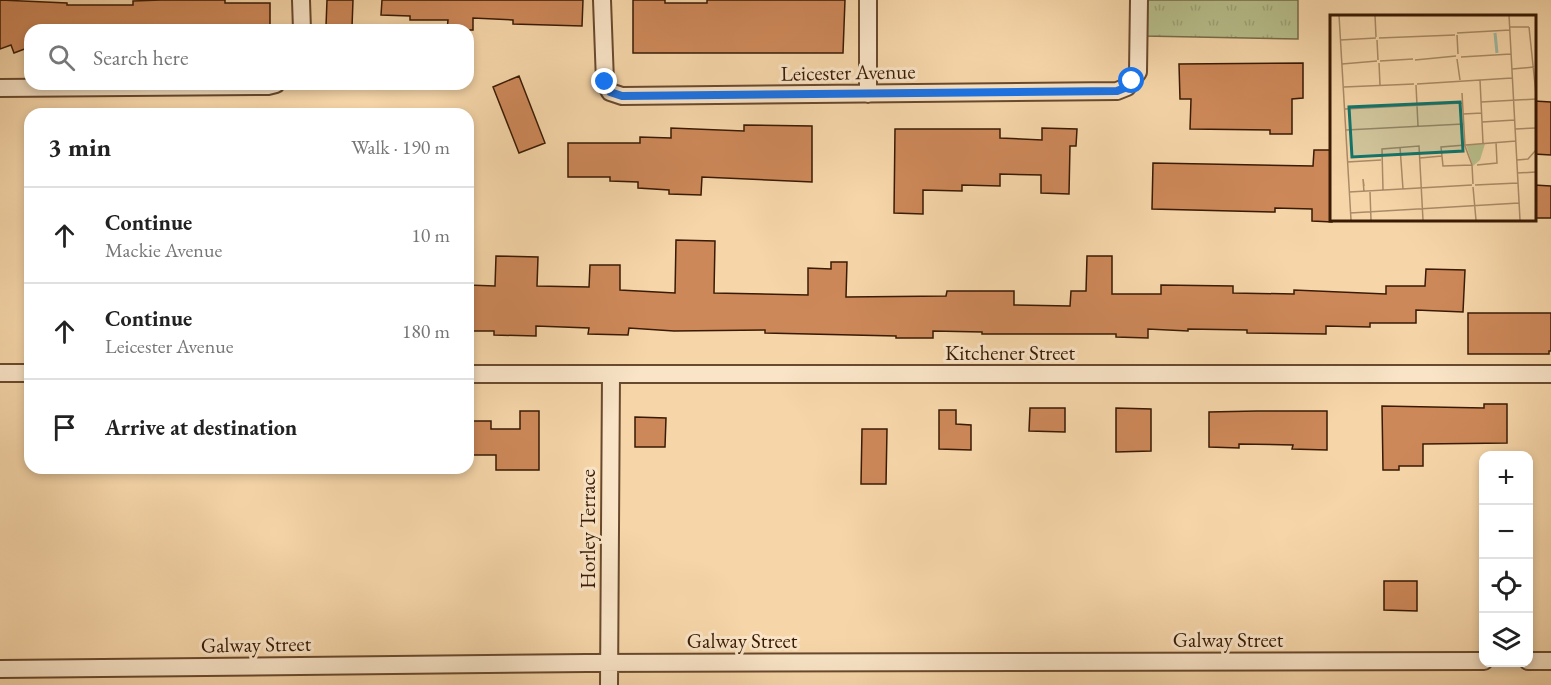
<!DOCTYPE html>
<html lang="en">
<head>
<meta charset="utf-8">
<style>
	:root { --surface:#fff; --page:#f6f6f6; --text:#222; --muted:#767676; --line:#e0e0e0 }
	body { margin:0; font-family:"EB Garamond",serif; background:var(--page); color:var(--text) }
	.controls { position:absolute; right:18px; bottom:18px; display:grid; overflow:hidden; border-radius:12px; box-shadow:0 3px 9px #0003 }
	.controls button { width:54px; height:54px; display:grid; place-items:center; padding:0; border:0; border-bottom:2px solid var(--line); background:var(--surface); color:var(--text); font:30px sans-serif }
	.stop { position:absolute; width:18px; height:18px; margin:-14px; border:4px solid #1a73e8; border-radius:50%; background:#fff }
	.stop.end { background:#1a73e8; border-color:#fff; box-shadow:0 2px 6px #0008 }
	.list { margin:0; padding:0; list-style:none }
	h2 { display:flex; justify-content:space-between; align-items:center; height:78px; margin:0; padding:0 24px; font-size:26px }
	h2 small { font-size:20px; font-weight:400; color:var(--muted) }
	.list li { display:grid; grid-template-columns:39px 1fr auto; gap:18px; align-items:center; box-sizing:border-box; height:96px; padding:0 24px; border-top:2px solid var(--line) }
	.list b { display:block; font-size:22px; white-space:nowrap }
	.list p { margin:0; font-size:20px; white-space:nowrap; color:var(--muted) }
	.list em { font-size:20px; font-style:normal; color:var(--muted) }
	.icon { flex:none; width:33px; height:33px; fill:none; stroke:currentColor; stroke-width:2; stroke-linecap:round; stroke-linejoin:round }
	.map { position:relative; flex:none; width:1551px; height:685px; overflow:hidden }
	.search { position:absolute; background:var(--surface); box-shadow:0 3px 9px #0003; left:24px; top:24px; width:450px; height:66px; display:flex; align-items:center; gap:15px; box-sizing:border-box; padding:0 21px; border-radius:18px; color:var(--muted); font-size:22px }
	.panel { position:absolute; background:var(--surface); box-shadow:0 3px 9px #0003; left:24px; top:108px; width:450px; height:366px; border-radius:18px }
	.map>svg:first-child { display:block }
	.grass { fill:url(#grass-tufts); stroke:#786c48; stroke-width:1.5 }
	.building { fill:#cd8859; stroke:#391a04; stroke-width:1.5 }
	.lines { fill:none; stroke-linecap:round; stroke-linejoin:round }
	.minor-casing { stroke:#68492d; stroke-width:20 }
	.minor { stroke:#f9e4c7; stroke-width:16 }
	.route { stroke:#1a73e8; stroke-width:8 }
	.labels { text-anchor:middle; dominant-baseline:central; stroke-width:6; stroke-linejoin:round; paint-order:stroke }
	.street-label { font-size:21px; fill:#391a04; stroke:#f9e4c7 }
	.inset-river { fill:none; stroke:#9ebaa3; stroke-width:3 }
	.inset-road { fill:none; stroke:#aa8b67; stroke-width:1.5 }
	.view { fill:#0f766e; fill-opacity:0.15; stroke:#0f766e; stroke-width:3 }
	.inset-edge { fill:none; stroke:#391a04; stroke-width:3 }
</style>
</head>
<body>
<div class="map">
<svg width="1551" height="685" viewBox="0 0 1551 685">
	<defs>
		<pattern id="grass-tufts" width="24" height="20" patternUnits="userSpaceOnUse" patternTransform="scale(1.5)"><rect width="24" height="20" fill="#b7bf8c"/><path d="M3 7l-1-3M5 7V3M7 7l1-3M15 17l-1-3M17 17v-4M19 17l1-3" fill="none" stroke="#9ea477"/></pattern>
	</defs>
	<rect width="100%" height="100%" fill="#f6d6a9"/>
	<filter id="stains"><feTurbulence type="fractalNoise" baseFrequency=".00333" numOctaves="4"/><feColorMatrix values="0 0 0 0 .2 0 0 0 0 .09 0 0 0 0 .02 0 0 0 .5 -.17"/></filter>
	<radialGradient id="worn" r=".72"><stop offset=".6" stop-color="#630" stop-opacity="0"/><stop offset="1" stop-color="#630" stop-opacity=".3"/></radialGradient>
	<!-- grass -->
	<path class="grass" d="M1144 0H1298V39L1144 36Z"/>
	<!-- building -->
	<path class="building" d="M0 0 67 3V5H133V1L161 0H225V3H270V30H30V47L14 53 11 45 0 49Z
		M327 0H353L352 27 326 26Z
		M382 0H583L582 26 513 24V20L473 18V30H447L448 20H410V16L381 15Z
		M633 0H665V3H707V0H845L843 53H633Z
		M1303 63V98L1292 99V134H1270V130L1190 129 1191 99H1180L1179 64Z
		M519 76 545 143 519 153 493 87Z
		M1534 101 1551 102V155L1534 154Z
		M744 125 812 126V182L702 177 701 195 669 194V190L638 188V182L610 181V177H568V143H640V137L671 138V128L744 131Z
		M1042 128 1077 129 1076 146H1070L1069 194 1041 193V175L1000 174V186L962 185V191L923 190V214L894 213 895 129H1000V138L1042 140Z
		M1314 150H1332V222L1312 221V209L1275 208V212L1152 209 1153 163 1313 166Z
		M1534 185 1551 186V218H1534Z
		M676 240 715 241 714 293 808 295V268L831 269V262H847L846 297 946 296 947 291H1014V305L1070 306 1071 291H1086L1087 256H1112V294H1161V285L1233 286V293L1294 294V290L1386 294V286H1425L1426 269 1465 270 1463 312 1416 310V323H1370V327L1326 326V334L1247 333V330L1188 329V331L1148 329V338L1116 337V334H982V332L933 331V338H896V336L765 333V330L674 331 629 328 628 335 588 334 589 328 536 326V336L494 335V331H468V285L495 286 496 256 538 257 537 286 589 287 590 265H620V290L675 293Z
		M1468 313H1551V351H1549V354H1468Z
		M1484 404H1507V443L1423 444V466H1399V470H1383L1382 406 1484 408Z
		M1030 408H1065V432L1029 431Z
		M1116 408 1151 409V451L1116 452Z
		M939 410H956V424L971 425V450L939 449Z
		M520 411H539V470H496V455H468V421H491V429H520Z
		M1257 411H1327V450L1292 449 1293 445 1239 444V448L1209 447V412Z
		M635 417 666 418 665 447H635Z
		M862 429H887L886 484H861Z
		M1384 581H1417V611L1384 610Z"/>
	<g class="lines">
		<!-- minor casing -->
		<g class="minor-casing">
			<path id="minor" d="M301 0 302 30
				M602 0 605 82 610 92 622 96 1117 91 1127 87 1138 72 1139 0
				M868 0V94
				M0 88 268 86 276 84
				M0 373H30
				M468 374H1551
				M1528 661H1551
				M0 669 587 663 1484 661
				M609 685 611 374"/>
		</g>
		<!-- minor -->
		<use href="#minor" class="minor"/>
	</g>
	<g class="lines">
		<!-- route -->
		<path class="route" d="M605 82 610 92 622 96 1117 91 1127 87 1132 81"/>
	</g>
	<g class="labels">
		<!-- street labels -->
		<g class="street-label">
			<text transform="translate(848 72) rotate(-1)">Leicester Avenue</text>
			<text x="1010" y="352">Kitchener Street</text>
			<text transform="translate(587 529) rotate(-90)">Horley Terrace</text>
			<text x="1228" y="639">Galway Street</text>
			<text x="742" y="640">Galway Street</text>
			<text transform="translate(256 644) rotate(-1)">Galway Street</text>
		</g>
	</g>
	<!-- overview -->
	<g transform="translate(1330 15)">
		<rect width="206" height="206" fill="#f6d6a9"/>
		<path d="M155 129 150 145 143 151 136 130Z" fill="#b7bf8c"/>
		<path class="inset-river" d="M165 18 167 38"/>
		<path class="inset-road" d="M9 0 21 205M45 0 46 22M179 0 190 205M180 12H199M199 12 206 79M127 18 180 15M127 20 128 39M49 23 125 20M10 25 46 23M47 25 48 45M131 42 181 39M127 44 130 65M85 45 126 41M50 46 83 44M49 48 50 70M12 49 47 46M182 54 204 52M150 65 153 128M87 69 182 63M86 70 88 111M14 72 84 69M132 78 135 131 142 150 143 169M151 87 206 84M15 94 132 88M133 99 152 98M152 107 185 105M185 114 206 113M16 115 133 109M70 132 73 174M90 143 112 141M187 145 198 144 206 135M17 147 51 145M142 150 113 151 111 132 186 126M147 150 167 148 166 127M187 158 206 157M145 170 188 168M34 171 33 164 34 177M143 172 146 205M53 175 52 134 89 131 93 205M19 177 142 170M40 177 41 205M20 198 189 188"/>
		<path class="view" d="M130 87 133 136 22 142 19 92Z"/>
		<rect width="206" height="206" class="inset-edge"/>
	</g>
	<rect width="100%" height="100%" filter="url(#stains)"/>
	<rect width="100%" height="100%" fill="url(#worn)"/>
</svg>
<div class="controls">
<button>+</button>
<button>−</button>
<button><svg class="icon" aria-label="locate" viewBox="0 0 24 24"><circle cx="12" cy="12" r="6"/><path d="M12 2v4M12 18v4M2 12h4M18 12h4"/></svg></button>
<button><svg class="icon" aria-label="layers" viewBox="0 0 24 24"><path d="M12 4l9 5-9 5-9-5zM3 14l9 5 9-5"/></svg></button>
</div>
<div class="stop" style="left:1132px;top:81px"></div>
<div class="stop end" style="left:605px;top:82px"></div>
<div class="search"><svg class="icon" aria-label="search" viewBox="0 0 24 24"><circle cx="10" cy="10" r="6"/><path d="M15 15l6 6"/></svg>Search here</div>
<section class="panel">
<h2>3 min<small>Walk · 190 m</small></h2>
<ul class="list">
<li><svg class="icon" aria-label="ahead" viewBox="0 0 24 24"><path d="M12 20V5M6 11l6-6 6 6"/></svg><div><b>Continue</b><p>Mackie Avenue</p></div><em>10 m</em></li>
<li><svg class="icon" aria-label="ahead" viewBox="0 0 24 24"><path d="M12 20V5M6 11l6-6 6 6"/></svg><div><b>Continue</b><p>Leicester Avenue</p></div><em>180 m</em></li>
<li><svg class="icon" aria-label="arrive" viewBox="0 0 24 24"><path d="M6 21V4h12l-3 4 3 4H6"/></svg><div><b>Arrive at destination</b></div></li>
</ul>
</section>
</div>
</body>
</html>
